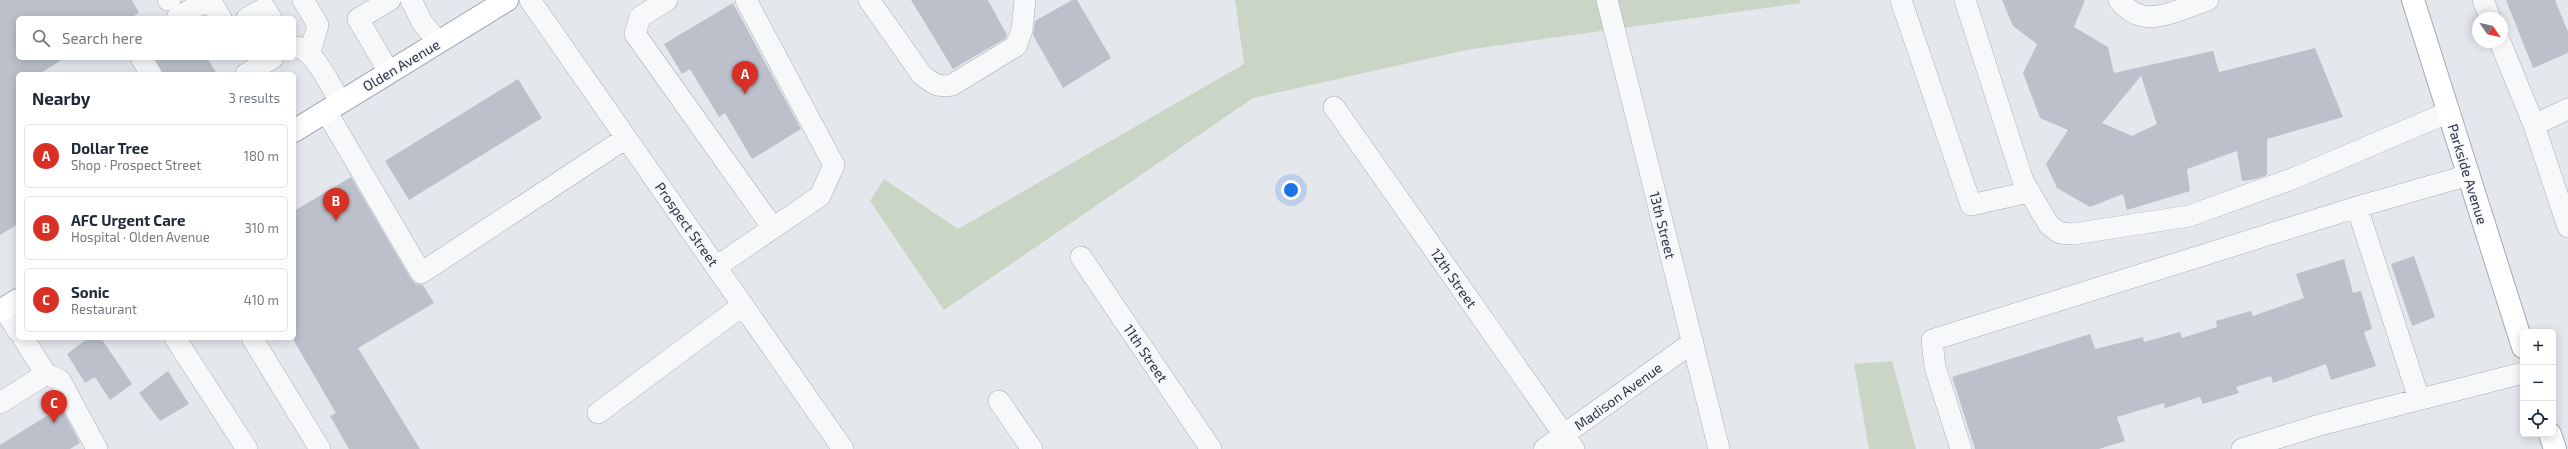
<!DOCTYPE html>
<html lang="en">
<head>
<meta charset="utf-8">
<style>
	:root { --surface:#fff; --page:#f6f6f7; --text:#1f2937; --muted:#747a83; --line:#e0e1e3; --accent:#d93025 }
	body { margin:0; font-family:"Exo 2",sans-serif; background:var(--page); color:var(--text) }
	.controls { position:absolute; right:12px; bottom:12px; display:grid; overflow:hidden; border-radius:6px; box-shadow:0 2px 10px #0003 }
	.controls button { width:36px; height:36px; display:grid; place-items:center; padding:0; border:0; border-bottom:1px solid var(--line); background:var(--surface); color:var(--text); font:20px sans-serif }
	.compass { position:absolute; left:2472px; top:12px; width:36px; height:36px; border-radius:50%; background:var(--surface); box-shadow:0 2px 10px #0003; rotate:124deg }
	.you { position:absolute; left:1291px; top:190px; width:14px; height:14px; margin:-10px; border:3px solid #fff; border-radius:50%; background:#1a73e8; box-shadow:0 0 0 6px #1a73e833 }
	.badge { display:grid; place-items:center; width:26px; height:26px; border-radius:50%; background:var(--accent); color:#fff; font-size:13px; font-weight:700 }
	.pin { position:absolute; translate:-50% -33px; filter:drop-shadow(0 1px 2px #0008) }
	.pin::after { content:''; position:absolute; top:21px; width:14px; height:12px; background:inherit; clip-path:polygon(0 0,100% 0,50% 100%) }
	.list { margin:0; padding:0; list-style:none }
	h2 { display:flex; justify-content:space-between; align-items:center; height:52px; margin:0; padding:0 16px; font-size:17px }
	h2 small { font-size:13px; font-weight:400; color:var(--muted) }
	.list li { display:grid; grid-template-columns:26px 1fr auto; gap:12px; align-items:center; box-sizing:border-box; height:64px; margin:0 8px 8px; padding:0 8px; border:1px solid var(--line); border-radius:6px }
	.list b { display:block; font-size:15px; white-space:nowrap }
	.list p { margin:0; font-size:13px; white-space:nowrap; color:var(--muted) }
	.list em { font-size:13px; font-style:normal; color:var(--muted) }
	.icon { flex:none; width:22px; height:22px; fill:none; stroke:currentColor; stroke-width:2; stroke-linecap:round; stroke-linejoin:round }
	.map { position:relative; flex:none; width:2568px; height:449px; overflow:hidden }
	.search { position:absolute; background:var(--surface); box-shadow:0 2px 10px #0003; left:16px; top:16px; width:280px; height:44px; display:flex; align-items:center; gap:10px; box-sizing:border-box; padding:0 14px; border-radius:6px; color:var(--muted); font-size:15px }
	.panel { position:absolute; background:var(--surface); box-shadow:0 2px 10px #0003; left:16px; top:72px; width:280px; height:268px; border-radius:6px }
	.map>svg:first-child { display:block }
	.green { fill:#c9d6c5 }
	.building { fill:#bbc0ca; fill-rule:evenodd }
	.lines { fill:none; stroke-linecap:round; stroke-linejoin:round }
	.minor-casing { stroke:#a9aeb7; stroke-width:22 }
	.major-casing { stroke:#a3abb8; stroke-width:24 }
	.minor { stroke:#f7f8fa; stroke-width:21 }
	.major { stroke:#fff; stroke-width:22 }
	.labels { text-anchor:middle; dominant-baseline:central; stroke-width:3; stroke-linejoin:round; paint-order:stroke }
	.street-label { font-size:14px; fill:#2b3445; stroke:#f4f6f9 }
</style>
</head>
<body>
<div class="map">
<svg width="2568" height="449" viewBox="0 0 2568 449">
	<rect width="100%" height="100%" fill="#e4e7ec"/>
	<!-- green -->
	<path class="green" d="M1235 0H1799L1801 3 1466 50 1253 98 944 310 870 201 884 179 958 229 1244 64Z
		M1892 361 1916 449H1869L1854 364Z"/>
	<!-- building -->
	<path class="building" d="M0 0H132L139 13 130 18H18V58H65L39 74H18V224L0 235Z
		M911 0H988L1007 35 1006 38 953 69Z
		M1072 0H1077L1111 58 1063 88 1033 35 1035 21Z
		M2002 0H2085L2074 27 2108 47 2114 73 2213 51 2219 72 2315 48 2343 117 2267 139V175L2256 179 2242 181 2237 151 2187 169 2190 191 2127 210 2123 194 2090 207 2057 188 2046 164 2068 130 2040 118 2023 73 2037 44 2013 26ZM2141 76 2157 124 2132 136 2102 123Z
		M2506 0H2555L2568 32V53L2533 68Z
		M733 3 801 129 752 159 725 113 719 117 690 69 682 74 664 44Z
		M155 58H207L217 74H163Z
		M518 79 542 118 409 200 385 161Z
		M351 177 411 279 416 284 423 285 434 303 358 348 420 449H349L330 416 336 413 294 341V211Z
		M2414 256 2435 317 2412 326 2391 264Z
		M2344 259 2353 293 2361 291 2372 329 2364 332 2376 366 2331 380 2326 364 2273 383 2271 376 2236 387 2239 393 2203 404 2200 397 2165 408 2164 403 2117 417 2125 441 2099 449H1975L1952 377 2090 334 2095 349 2143 337 2144 342 2180 332 2182 338 2217 327 2216 321 2251 311 2253 316 2304 298 2296 274Z
		M88 338H101L132 384 110 400 95 377 85 383 67 354Z
		M168 371 189 404 160 421 139 393Z
		M61 407 80 443 70 449H0V445Z"/>
	<g class="lines">
		<!-- minor casing -->
		<g class="minor-casing">
			<path id="minor" d="M168 0H170
				M210 0 221 18
				M303 0 318 25 310 52
				M411 0 422 22 438 42
				M530 0 843 449
				M667 0 640 17 635 34 773 228
				M869 0 922 75C932 83 938 88 952 85L1016 46 1022 30 1025 0
				M1607 0 1719 449
				M1901 0 1971 205 2029 192
				M1965 0 2023 181 2049 225 2060 233 2073 234 2189 216 2297 177 2449 112
				M2119 0C2143 32 2176 10 2208 0
				M2483 0 2490 18
				M177 18 207 0
				M247 18 265 8 271 18
				M2500 42 2534 125 2568 227
				M294 47C313 46 331 87 340 102
				M141 58 151 74
				M389 72 358 19 390 0
				M246 74 273 58
				M1334 107 1574 449
				M326 111 421 273 626 138
				M2534 125 2568 109
				M2357 207 2419 399
				M1081 257 1211 449
				M716 267 820 196 834 165 746 0
				M4 309 18 331
				M23 338 46 374 60 380 97 449
				M175 338 247 449
				M252 338 320 449
				M999 401 1032 449
				M0 403 46 374
				M598 413 743 305
				M1544 449 1693 342
				M1961 449 1935 367 1932 340 2357 207 2469 175
				M2242 449 2323 424 2523 373"/>
		</g>
		<!-- major casing -->
		<g class="major-casing">
			<path id="major" d="M2413 0 2523 347
				M294 131 507 0
				M0 311 18 300
				M2550 434 2555 449"/>
		</g>
		<!-- minor -->
		<use href="#minor" class="minor"/>
		<!-- major -->
		<use href="#major" class="major"/>
	</g>
	<g class="labels">
		<!-- street labels -->
		<g class="street-label">
			<text transform="translate(401 65) rotate(-31)">Olden Avenue</text>
			<text transform="translate(2468 174) rotate(73)">Parkside Avenue</text>
			<text transform="translate(687 224) rotate(55)">Prospect Street</text>
			<text transform="translate(1663 225) rotate(76)">13th Street</text>
			<text transform="translate(1454 278) rotate(55)">12th Street</text>
			<text transform="translate(1146 353) rotate(56)">11th Street</text>
			<text transform="translate(1618 396) rotate(-36)">Madison Avenue</text>
		</g>
	</g>
</svg>
<div class="controls">
<button>+</button>
<button>−</button>
<button><svg class="icon" aria-label="locate" viewBox="0 0 24 24"><circle cx="12" cy="12" r="6"/><path d="M12 2v4M12 18v4M2 12h4M18 12h4"/></svg></button>
</div>
<svg class="compass" viewBox="-18 -18 36 36"><path d="M0-13l5 13h-10z" fill="#e53935"/><path d="M0 13l5-13h-10z" fill="#747a83"/></svg>
<div class="you"></div>
<div class="pin badge" style="left:745px;top:94px">A</div>
<div class="pin badge" style="left:336px;top:221px">B</div>
<div class="pin badge" style="left:54px;top:423px">C</div>
<div class="search"><svg class="icon" aria-label="search" viewBox="0 0 24 24"><circle cx="10" cy="10" r="6"/><path d="M15 15l6 6"/></svg>Search here</div>
<section class="panel">
<h2>Nearby<small>3 results</small></h2>
<ul class="list">
<li><span class="badge">A</span><div><b>Dollar Tree</b><p>Shop · Prospect Street</p></div><em>180 m</em></li>
<li><span class="badge">B</span><div><b>AFC Urgent Care</b><p>Hospital · Olden Avenue</p></div><em>310 m</em></li>
<li><span class="badge">C</span><div><b>Sonic</b><p>Restaurant</p></div><em>410 m</em></li>
</ul>
</section>
</div>
</body>
</html>
